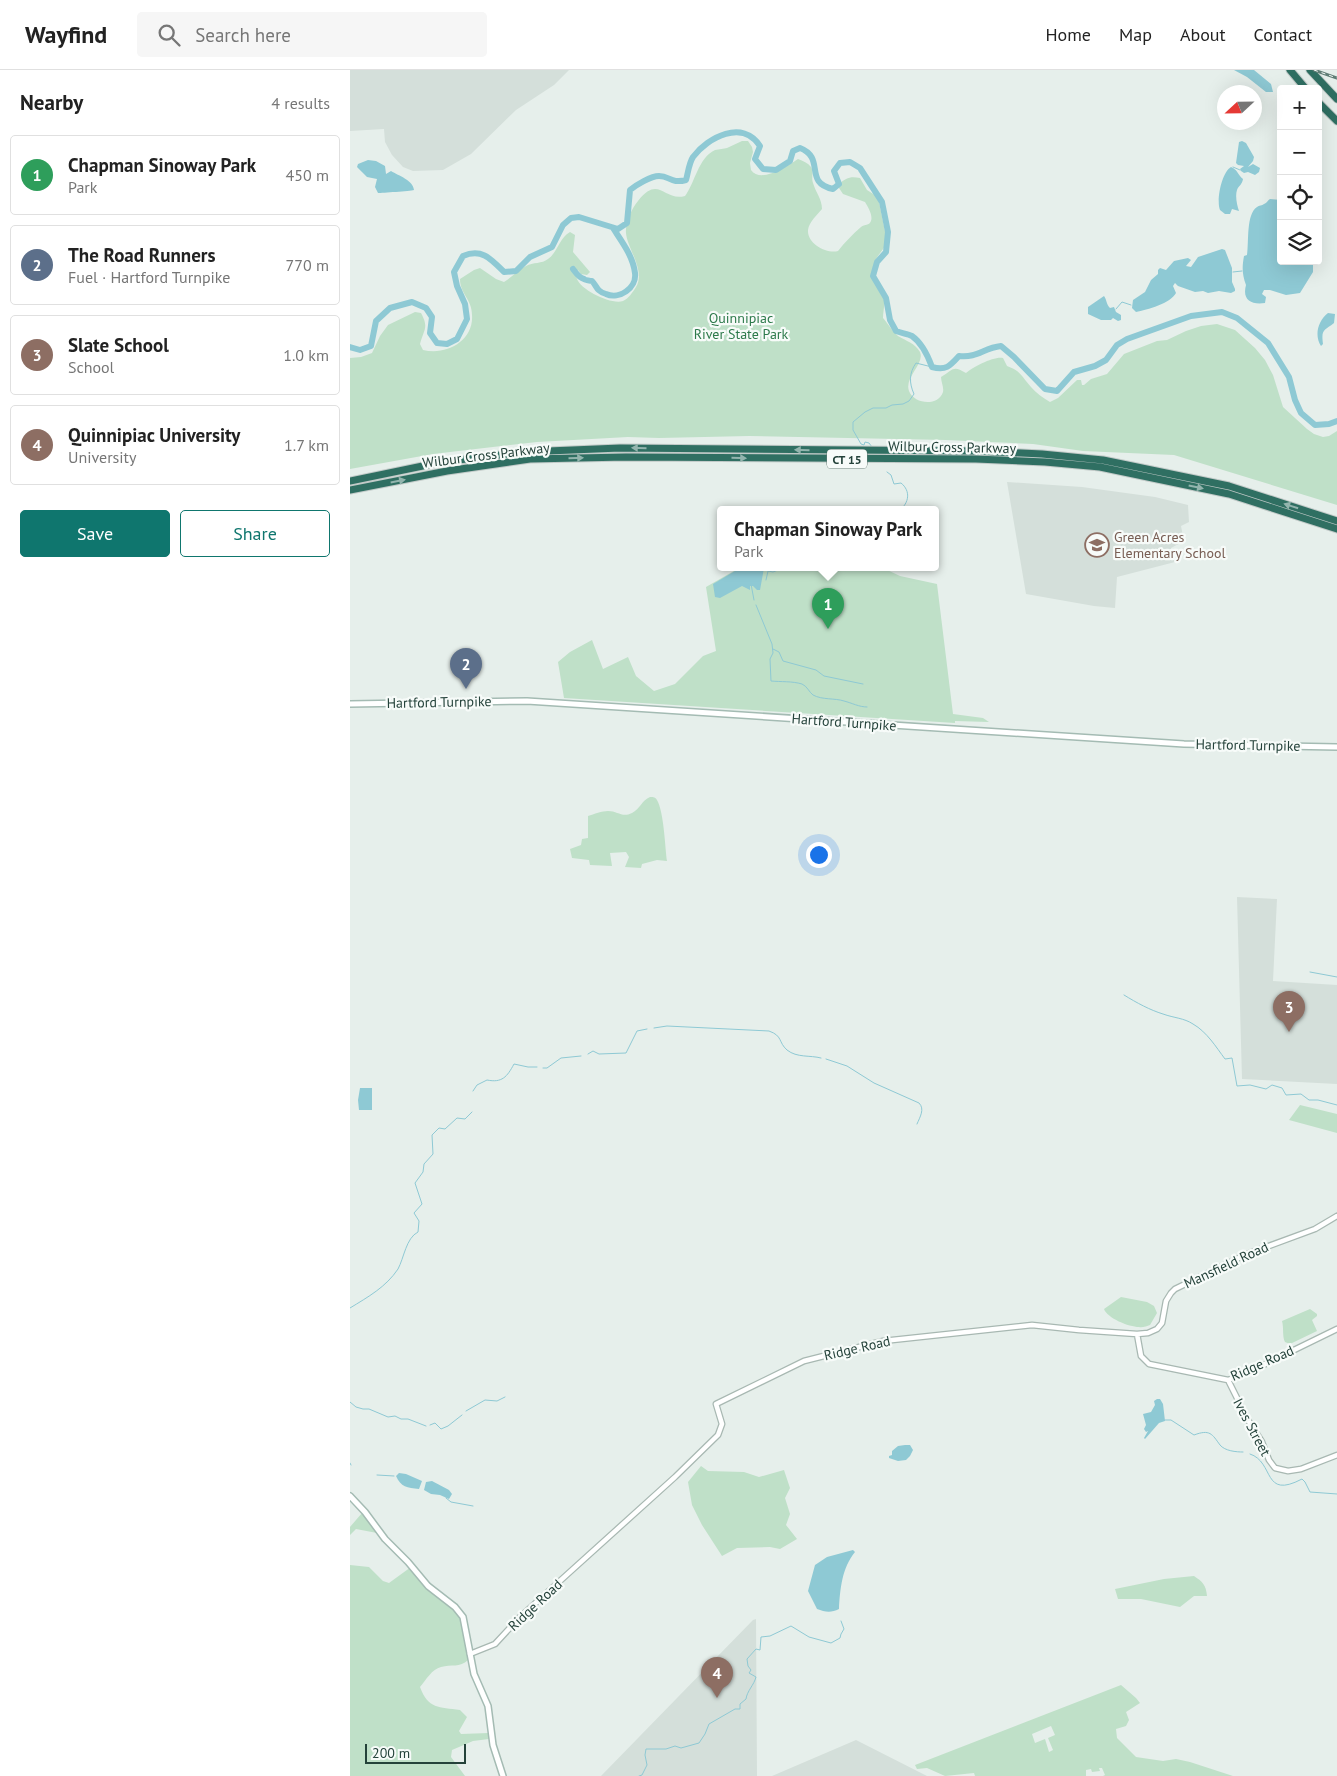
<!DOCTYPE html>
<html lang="en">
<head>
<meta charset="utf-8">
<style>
	:root { --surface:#fff; --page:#f6f6f6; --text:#222; --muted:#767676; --line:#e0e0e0; --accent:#0f766e }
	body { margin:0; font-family:"PT Sans",sans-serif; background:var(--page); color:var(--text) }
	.controls { position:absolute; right:15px; top:15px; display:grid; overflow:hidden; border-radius:5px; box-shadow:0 5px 20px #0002 }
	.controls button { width:45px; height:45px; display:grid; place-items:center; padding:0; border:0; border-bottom:1px solid var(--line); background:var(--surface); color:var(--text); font:25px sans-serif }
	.compass { position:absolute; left:867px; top:15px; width:45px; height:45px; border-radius:50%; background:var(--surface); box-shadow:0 5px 20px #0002; rotate:248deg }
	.scale { position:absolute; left:15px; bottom:12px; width:101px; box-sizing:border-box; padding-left:5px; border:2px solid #24423a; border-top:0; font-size:14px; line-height:18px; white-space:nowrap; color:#24423a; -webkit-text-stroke:4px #f7fbf9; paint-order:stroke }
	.you { position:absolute; left:468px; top:784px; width:18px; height:18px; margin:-12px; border:4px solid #fff; border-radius:50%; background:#1a73e8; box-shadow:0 0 0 8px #1a73e833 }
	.badge { display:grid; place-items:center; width:32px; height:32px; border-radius:50%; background:var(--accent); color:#fff; font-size:16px; font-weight:700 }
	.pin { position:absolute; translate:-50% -41px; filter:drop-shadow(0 1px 2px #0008) }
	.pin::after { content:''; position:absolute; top:26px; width:18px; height:15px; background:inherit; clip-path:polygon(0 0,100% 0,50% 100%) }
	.popup { position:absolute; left:367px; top:436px; width:222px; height:65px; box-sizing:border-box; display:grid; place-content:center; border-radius:5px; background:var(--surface); filter:drop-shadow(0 1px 4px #0005); font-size:16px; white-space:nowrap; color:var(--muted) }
	.popup b { font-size:19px; color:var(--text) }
	.popup::after { content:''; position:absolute; left:50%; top:100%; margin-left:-10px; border:10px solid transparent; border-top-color:var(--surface) }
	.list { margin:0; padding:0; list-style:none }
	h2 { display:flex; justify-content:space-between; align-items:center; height:65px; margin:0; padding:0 20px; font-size:21px }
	h2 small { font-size:16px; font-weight:400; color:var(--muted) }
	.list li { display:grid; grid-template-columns:32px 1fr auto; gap:15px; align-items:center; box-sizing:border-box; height:80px; margin:0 10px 10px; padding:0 10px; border:1px solid var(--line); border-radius:5px }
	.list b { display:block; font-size:19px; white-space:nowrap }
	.list p { margin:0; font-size:16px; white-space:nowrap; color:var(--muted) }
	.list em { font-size:16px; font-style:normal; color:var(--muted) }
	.actions { display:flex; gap:10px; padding:15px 20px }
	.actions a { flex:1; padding:11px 0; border:1px solid var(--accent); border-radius:5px; text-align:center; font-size:18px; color:var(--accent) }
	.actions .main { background:var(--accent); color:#fff }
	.icon { flex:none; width:28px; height:28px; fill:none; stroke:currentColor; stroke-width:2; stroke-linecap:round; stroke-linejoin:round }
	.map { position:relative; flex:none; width:987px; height:1706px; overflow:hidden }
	header { display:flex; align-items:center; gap:30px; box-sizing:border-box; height:70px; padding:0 25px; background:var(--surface); border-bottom:1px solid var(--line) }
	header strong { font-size:24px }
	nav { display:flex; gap:28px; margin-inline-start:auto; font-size:18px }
	.search { width:350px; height:45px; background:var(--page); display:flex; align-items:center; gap:12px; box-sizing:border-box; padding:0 18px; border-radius:5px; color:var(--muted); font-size:19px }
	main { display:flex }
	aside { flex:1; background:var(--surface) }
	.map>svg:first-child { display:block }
	.built { fill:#d4dfda }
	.green { fill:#bfe0c8; fill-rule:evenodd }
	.water { fill:#8ec9d4 }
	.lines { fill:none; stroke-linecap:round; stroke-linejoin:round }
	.stream { stroke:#8ec9d4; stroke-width:1 }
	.river { stroke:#8ec9d4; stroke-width:6 }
	.tertiary-casing { stroke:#a8b8b2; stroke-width:7 }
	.secondary-casing { stroke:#a4bbb3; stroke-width:8 }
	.motorway-casing { stroke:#c2cac8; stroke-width:9 }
	.tertiary { stroke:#fff; stroke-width:4.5 }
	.secondary { stroke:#fff; stroke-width:5 }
	.motorway { stroke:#2f6f62; stroke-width:7 }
	.rail-casing { stroke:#5f7d75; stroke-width:3 }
	.rail { stroke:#f7fbf9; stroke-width:1; stroke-dasharray:4; stroke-linecap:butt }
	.oneway { fill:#93b5ae }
	.labels { text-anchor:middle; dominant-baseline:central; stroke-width:4.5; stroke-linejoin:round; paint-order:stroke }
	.shield { fill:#f7fbf9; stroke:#637a73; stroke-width:1 }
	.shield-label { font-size:12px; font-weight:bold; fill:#24423a }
	.park-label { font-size:14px; fill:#2d7a4b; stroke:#f7fbf9 }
	.street-label { font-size:14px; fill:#24423a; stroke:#f7fbf9 }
	.education-label { font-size:14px; fill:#785e54; stroke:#f7fbf9; text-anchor:start }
</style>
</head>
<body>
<header>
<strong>Wayfind</strong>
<div class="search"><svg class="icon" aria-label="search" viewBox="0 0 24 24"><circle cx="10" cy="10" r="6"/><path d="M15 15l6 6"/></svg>Search here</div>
<nav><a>Home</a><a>Map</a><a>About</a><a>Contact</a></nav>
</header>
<main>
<aside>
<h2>Nearby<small>4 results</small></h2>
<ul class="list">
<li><span class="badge" style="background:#2e9e5b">1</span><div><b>Chapman Sinoway Park</b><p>Park</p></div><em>450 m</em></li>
<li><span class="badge" style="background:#5c6f8a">2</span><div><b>The Road Runners</b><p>Fuel · Hartford Turnpike</p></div><em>770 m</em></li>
<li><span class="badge" style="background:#8d6e63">3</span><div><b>Slate School</b><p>School</p></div><em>1.0 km</em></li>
<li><span class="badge" style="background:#8d6e63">4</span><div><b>Quinnipiac University</b><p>University</p></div><em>1.7 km</em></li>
</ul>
<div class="actions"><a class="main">Save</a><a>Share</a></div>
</aside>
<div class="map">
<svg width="987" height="1706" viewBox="0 0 987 1706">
	<rect width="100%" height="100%" fill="#e6efeb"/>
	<!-- built -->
	<path class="built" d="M0 0H219L204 15 166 40 121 84 93 100 63 101 53 97 42 85 35 72 34 59 0 61Z
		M657 412 732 417 805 427 838 435 839 452 831 456 834 471 821 478 825 492 767 507 765 538 744 536 676 524Z
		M887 827 927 829 923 911 987 915V1014L892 1009Z
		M406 1549 407 1706H251L403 1550Z
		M506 1670 577 1706H422Z"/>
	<!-- green -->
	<path class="green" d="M392 71H398L402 77 403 82 400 93 401 100C411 114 437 96 448 89 453 91 458 93 461 97 464 102 461 108 463 113 466 123 472 129 472 139 467 145 459 152 458 160 457 174 477 184 488 181 495 172 502 165 511 157 515 154 519 156 521 151 523 145 518 137 515 132L493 124 489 118V114C496 108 500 106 510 108L517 120 528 127 537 171C535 179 528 184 525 191 519 210 532 213 534 229 535 235 533 242 533 248 538 254 543 262 548 266 556 271 565 273 570 282 575 294 554 307 559 321 564 334 588 337 593 322 594 317 591 312 591 307 604 299 603 295 616 303 623 297 644 286 653 288L657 296C671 301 671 306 681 317 686 323 693 328 700 332L708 328 727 310H731L732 315H734L741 309 757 304 774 284 807 271 817 270 836 261 851 256 867 254 885 260 905 278 915 290 923 305 933 337 957 359 964 364 973 367 979 366 987 361V435L824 385 733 381 683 374 596 370 399 366 309 368 278 367 187 372 83 384 0 399V288L11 287 22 283 30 266 38 255 65 242 71 243C79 258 74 259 70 274L73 280C96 286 124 271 122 245 122 229 110 224 110 209L124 200 130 198 146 209 154 212C162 207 168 200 176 196 183 192 192 194 198 189 208 182 209 168 220 162L225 165 223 182 240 202 237 205 231 204 228 200 226 201C226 203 226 206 227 209 231 220 261 235 273 231 278 229 283 222 286 217 296 201 277 178 276 163 275 153 282 138 288 131 309 104 314 132 335 126 345 113 348 88 365 80 369 79 374 79 377 78 382 76 387 73 392 71Z
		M389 498H533L550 506 587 514 603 644 633 648 639 652 605 651V653L214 628 208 592 220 582 242 570 253 599 278 587 286 606 304 621 325 614 353 586 366 581 356 517Z
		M300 727C304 727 305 727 307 730 314 742 315 777 317 791L307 790 292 794 291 798 275 797 279 787 276 782 260 783 262 796 240 795 239 790 222 788 220 779 231 775 232 769 238 768V746C244 744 252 741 258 741 268 741 272 748 282 743 290 739 292 730 300 727Z
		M950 1035 987 1044V1063L939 1050Z
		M771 1227 797 1232 804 1236 807 1243 800 1255C797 1256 792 1258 789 1257 779 1257 757 1248 754 1239Z
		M960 1239 967 1244V1246L962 1250 967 1261 940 1274 935 1272C932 1266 934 1258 932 1251Z
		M351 1396 358 1401 394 1402 409 1407 434 1400 440 1418 435 1428 440 1444 436 1455 447 1469 430 1479 420 1477 387 1478 372 1486 352 1455 342 1435 338 1412Z
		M12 1443 27 1463 6 1459 0 1465V1457Z
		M0 1495 19 1497 33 1511 39 1513 61 1497 76 1518 106 1540 111 1548 118 1590C110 1598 101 1594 91 1597 82 1599 76 1610 70 1617 78 1639 89 1637 110 1640L117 1647 109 1661 111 1664 139 1663V1669L123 1671 102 1680 101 1687 115 1706H0Z
		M844 1506C853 1512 856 1515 857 1526H844L830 1537 791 1529H768L765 1519 814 1509Z
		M771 1615 786 1628 790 1633 776 1642 779 1650 776 1656 766 1659 767 1668 786 1687 813 1691 826 1689 840 1692 883 1706H753L755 1705 752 1698H749L750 1701 742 1702 741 1699 736 1700V1706H625L624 1703 595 1706 577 1698 567 1699 565 1695ZM701 1656 705 1665 698 1668 703 1680 699 1682 695 1669 685 1673 682 1664Z"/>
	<!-- water -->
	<path class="water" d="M884 0H904L921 14 923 22H916L897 7Z
		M892 71 896 73 904 87 903 91 898 97 903 94 910 98 909 102 905 105 898 102 894 103 891 101 890 99 894 96 888 95 886 93 889 72Z
		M18 90 26 91 35 96 36 104 41 101C49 106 63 110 64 120 60 121 32 123 28 123L25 117 27 109 17 107 7 97 8 94Z
		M881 97C887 99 888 105 893 109 892 115 889 115 887 120 885 126 887 135 889 141L882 139 880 144H875L870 140C866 130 872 102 881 97Z
		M920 129 931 130V191H963V202L950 223 936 225 920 220H914L912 224 916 227 915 233C901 235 892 230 896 215 892 204 892 197 894 186L897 185C899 172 896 144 907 137 909 135 912 136 914 134 917 133 918 130 920 129Z
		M872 179 875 180 882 198V212L885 219V221L881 223 869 221 858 223 853 221 845 222 828 216 825 213 823 216 826 223C821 233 797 240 786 242L782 238 783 230 795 222 801 210 808 204V200L810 198 816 200 824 191 838 188 841 190 836 196 841 197 848 187Z
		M754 226C757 230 756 234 760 238L764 237 766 242 771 245V250L768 251 763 248 761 250H751L738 244V237Z
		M978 243 985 244 984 253C974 261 971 259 973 274L971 276C964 265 968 251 978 243Z
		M390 498H414L410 520H407L403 516H400V520L392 516 370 528 365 527 363 514Z
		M10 1018H22V1040H9L8 1030Z
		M807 1329H810L813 1334 815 1351 809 1353 795 1369 794 1368 798 1361 796 1362 794 1359 796 1355 793 1344 801 1342 805 1335 804 1331Z
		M555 1375H560L563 1380 560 1386 556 1390 548 1391 539 1388V1386L542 1385V1381L548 1376Z
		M49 1403 56 1404 72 1411 69 1419C57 1418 51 1417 46 1406Z
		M82 1411 99 1420 102 1424 99 1429 90 1425 81 1424 74 1420 76 1412Z
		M503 1480 505 1482C492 1498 490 1519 489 1539 481 1543 475 1542 467 1539L458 1521 465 1495 477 1487Z"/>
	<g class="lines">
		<!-- stream -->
		<path class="stream" d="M883 97 890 100
			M883 202 892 201
			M766 239 772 232 781 235
			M522 377 519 373 515 372 514 375 511 374 503 360V352L515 342 523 338H536L542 335 553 334 559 331 564 324C559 313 559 303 566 293L582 297
			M537 402 541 405 544 414 551 413C561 421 559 433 550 440
			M416 510 418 501 423 502 433 498
			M401 514 404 530
			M406 535 422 574 423 583 420 589 421 611C431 612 442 611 452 614 457 616 459 622 463 625 472 630 485 628 494 631 502 633 509 637 517 637
			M423 579 429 582 433 591 466 600 474 606 513 614
			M960 902 987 907
			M774 925C787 933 800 940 813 944 824 948 834 948 843 954 857 962 866 977 875 989L882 988 887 1016 900 1015 916 1019 922 1015 932 1018 936 1025 951 1024 959 1030H968L987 1035
			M304 958 317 956 419 961C433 966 428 972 437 980 447 988 460 985 471 988
			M238 984 243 981 249 984 276 983 287 961 297 959
			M476 989 497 996 524 1013 569 1033C575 1039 570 1047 567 1054
			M193 998H197L211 988 231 986
			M123 1021 127 1015 137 1010C152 1013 157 1007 164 994L178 997H187
			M0 1238C18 1227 36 1217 48 1199 54 1188 56 1168 68 1162L69 1151 64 1143 72 1134 65 1113 73 1102 74 1094 83 1084 82 1065 89 1058 95 1059 107 1048 115 1049 122 1042
			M0 1332 6 1337 13 1339H19L38 1347 45 1346 51 1349H58L76 1356
			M116 1341 135 1330 147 1331 155 1327
			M815 1350H821L844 1365C860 1359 862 1364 870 1375 875 1381 886 1382 893 1382
			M80 1355 85 1353 91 1359 98 1356 112 1345
			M900 1384C925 1392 912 1430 952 1409L955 1412 960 1422 987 1424
			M0 1393 1 1395
			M27 1405 44 1406
			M96 1428 101 1432 123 1436
			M289 1706 292 1705 297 1695 295 1685 296 1679H316L325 1676 331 1678 349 1673 355 1664 359 1654 385 1639H390V1634L396 1629C397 1621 404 1615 406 1607L399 1603 401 1600 398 1596 397 1589 406 1579 410 1580 411 1567 420 1566 441 1556 459 1567 481 1573 490 1568 491 1564 494 1559 491 1551"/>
		<!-- river -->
		<path class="river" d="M223 199C226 203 229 208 234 209 235 210 241 211 242 211 247 216 246 221 256 224 269 230 287 218 285 203 283 186 272 172 263 158
			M0 277 10 280 21 276 26 251 40 238 62 232 76 238 82 247 80 263 87 273 97 274 107 269 117 249 115 234 107 216 104 202 113 186C132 178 141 189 154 202L166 201 180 187 202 177 213 155 221 148 229 147 268 159 277 153 280 120C286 115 301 106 309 106 320 106 321 114 336 110 338 103 339 93 343 87 358 67 393 49 410 76L405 89 413 99 426 100 440 91 443 81 450 78C476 88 453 113 483 119L489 114 484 101 490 93 500 92 510 98 532 132 538 162 536 182 527 192 523 206 536 228 540 250 546 261C551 263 558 264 562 266 572 273 578 286 582 297 596 301 600 296 609 286 628 288 633 278 651 276L664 287 695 319 707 321 724 302 745 296 756 290 767 275 777 269 841 246 872 242 887 248 918 273 939 307 945 330 951 343 965 355 979 354 987 351"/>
		<!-- tertiary casing -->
		<g class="tertiary-casing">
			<path id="tertiary" d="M787 1264 791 1286 799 1294 878 1310 897 1303 987 1259
				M878 1310 898 1350 912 1372 919 1390 925 1398 938 1401 951 1399 987 1385
				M120 1584 145 1574 170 1547 325 1407 368 1365 372 1354 366 1334 454 1291 533 1271 682 1255 729 1260 787 1264 798 1263 807 1259 812 1253 816 1231 821 1223 825 1219 897 1184 965 1159 987 1146"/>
		</g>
		<!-- secondary casing -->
		<g class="secondary-casing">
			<path id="secondary" d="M0 634 177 631 834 674 987 677
				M0 1426 15 1442 35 1469 58 1492 78 1516 105 1537 113 1547 124 1604 138 1636 143 1675 153 1706"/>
		</g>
		<!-- motorway casing -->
		<g class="motorway-casing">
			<path id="motorway" d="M940 0 956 19
				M960 0 987 29
				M968 32 987 51
				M0 411 92 392 174 382 270 378 623 381 692 384 753 390 879 416 987 451
				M0 420 97 401 180 389 276 387 626 389 695 392 750 397 879 424 987 459"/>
		</g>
		<!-- tertiary -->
		<use href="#tertiary" class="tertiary"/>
		<!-- secondary -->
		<use href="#secondary" class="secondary"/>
		<!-- motorway -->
		<use href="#motorway" class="motorway"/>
		<!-- rail casing -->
		<g class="rail-casing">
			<path id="rail" d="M964 0 987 8"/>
		</g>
		<!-- rail -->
		<use href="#rail" class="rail"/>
	</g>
	<!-- one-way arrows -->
	<defs><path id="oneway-solid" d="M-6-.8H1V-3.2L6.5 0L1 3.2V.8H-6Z" transform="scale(1.25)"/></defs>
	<g class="oneway">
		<use href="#oneway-solid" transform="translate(289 378) rotate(-179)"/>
		<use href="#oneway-solid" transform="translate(452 380) rotate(-179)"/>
		<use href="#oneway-solid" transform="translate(226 388) rotate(-2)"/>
		<use href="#oneway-solid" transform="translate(389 388) rotate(1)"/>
		<use href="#oneway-solid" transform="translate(48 411) rotate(-11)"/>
		<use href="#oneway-solid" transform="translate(846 417) rotate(12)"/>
		<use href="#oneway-solid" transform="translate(941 436) rotate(-162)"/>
	</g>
	<!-- icons -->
	<defs>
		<g id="school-ring" transform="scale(1.25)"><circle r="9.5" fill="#f7fbf9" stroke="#8d6e63" stroke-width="1.5"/><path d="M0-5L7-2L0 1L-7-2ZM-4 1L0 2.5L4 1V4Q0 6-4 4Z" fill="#8d6e63"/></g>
	</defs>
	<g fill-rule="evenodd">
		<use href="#school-ring" x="747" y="475"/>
	</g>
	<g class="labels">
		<!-- shield labels -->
		<rect class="shield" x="477" y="379.5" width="40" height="19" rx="4"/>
		<g class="shield-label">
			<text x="497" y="389">CT 15</text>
		</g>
		<!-- park labels -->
		<g class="park-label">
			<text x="391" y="248">Quinnipiac<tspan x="391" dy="16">River State Park</tspan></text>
		</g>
		<!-- street labels -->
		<g class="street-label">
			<text transform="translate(602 377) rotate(1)">Wilbur Cross Parkway</text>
			<text transform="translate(136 385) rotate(-7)">Wilbur Cross Parkway</text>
			<text transform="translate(89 632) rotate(-1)">Hartford Turnpike</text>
			<text transform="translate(494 652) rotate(4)">Hartford Turnpike</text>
			<text transform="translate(898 675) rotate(1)">Hartford Turnpike</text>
			<text transform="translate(876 1195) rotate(-25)">Mansfield Road</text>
			<text transform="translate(507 1278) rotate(-13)">Ridge Road</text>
			<text transform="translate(912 1293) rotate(-24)">Ridge Road</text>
			<text transform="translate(902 1357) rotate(62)">Ives Street</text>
			<text transform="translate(185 1535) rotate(-43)">Ridge Road</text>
		</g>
		<!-- education labels -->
		<g class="education-label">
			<text x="764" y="467">Green Acres<tspan x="764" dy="16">Elementary School</tspan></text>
		</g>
	</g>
</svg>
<div class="controls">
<button>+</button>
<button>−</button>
<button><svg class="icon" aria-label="locate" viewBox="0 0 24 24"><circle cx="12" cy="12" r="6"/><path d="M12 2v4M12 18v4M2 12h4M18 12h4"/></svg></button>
<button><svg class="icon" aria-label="layers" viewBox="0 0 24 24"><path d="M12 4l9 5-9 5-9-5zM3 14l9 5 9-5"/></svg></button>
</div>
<svg class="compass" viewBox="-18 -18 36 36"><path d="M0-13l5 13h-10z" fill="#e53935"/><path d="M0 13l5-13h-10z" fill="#767676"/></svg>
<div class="scale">200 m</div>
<div class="you"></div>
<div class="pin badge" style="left:478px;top:559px;background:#2e9e5b">1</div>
<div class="popup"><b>Chapman Sinoway Park</b>Park</div>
<div class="pin badge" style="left:116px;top:619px;background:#5c6f8a">2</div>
<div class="pin badge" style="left:939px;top:962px;background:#8d6e63">3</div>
<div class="pin badge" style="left:367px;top:1628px;background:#8d6e63">4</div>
</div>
</main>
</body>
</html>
